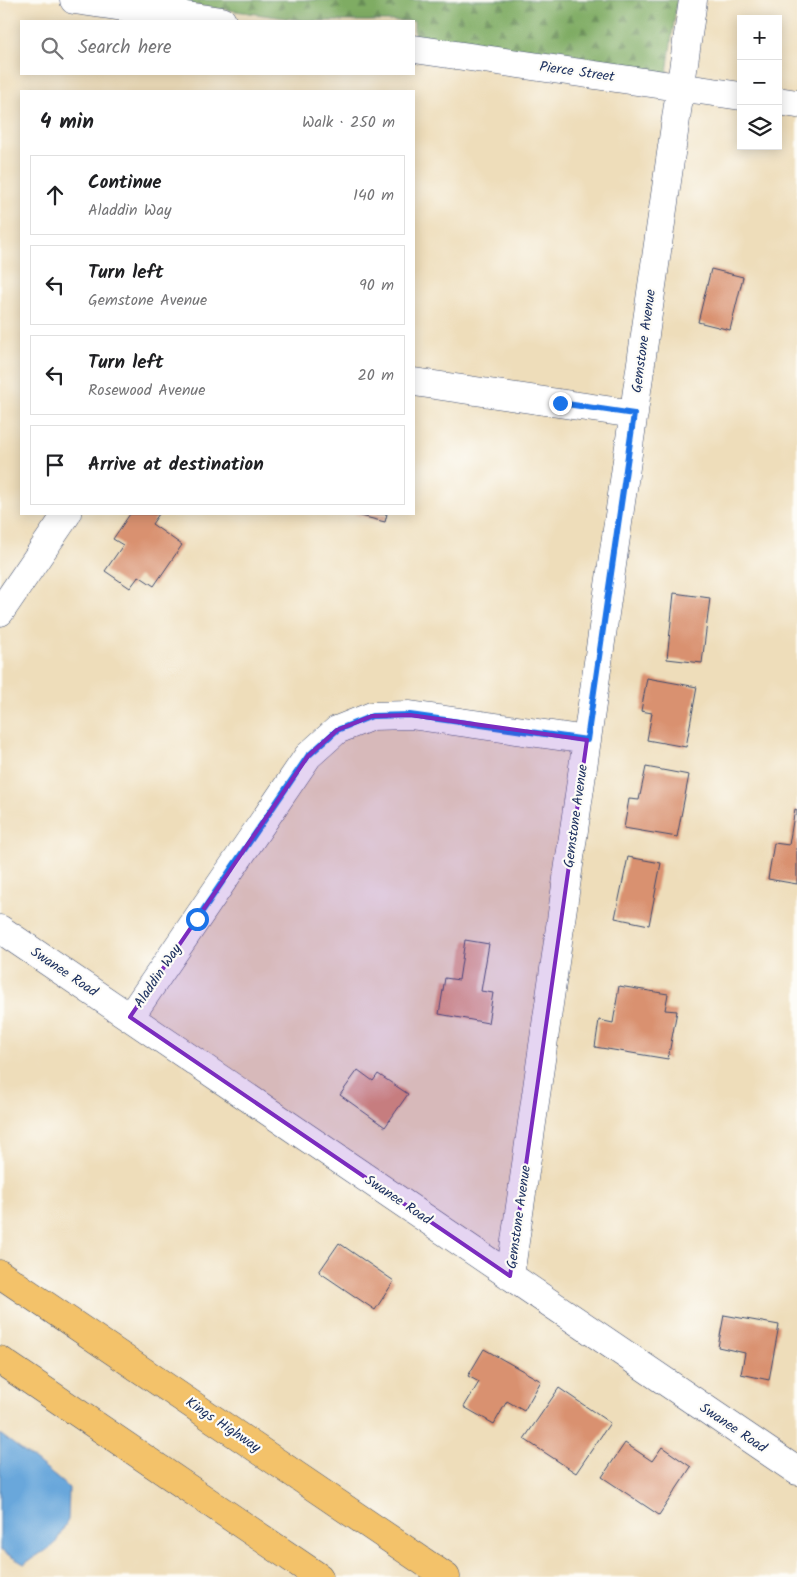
<!DOCTYPE html>
<html lang="en">
<head>
<meta charset="utf-8">
<style>
	:root { --surface:#fff; --page:#f2f2f2; --text:#202124; --muted:#757577; --line:#e0e0e0 }
	body { margin:0; font-family:Kalam,sans-serif; background:var(--page); color:var(--text) }
	.controls { position:absolute; right:15px; top:15px; display:grid; overflow:hidden; border-radius:0px; box-shadow:0 2px 12px #0003 }
	.controls button { width:45px; height:45px; display:grid; place-items:center; padding:0; border:0; border-bottom:1px solid var(--line); background:var(--surface); color:var(--text); font:25px sans-serif }
	.stop { position:absolute; width:15px; height:15px; margin:-11px; border:4px solid #1a73e8; border-radius:50%; background:#fff }
	.stop.end { background:#1a73e8; border-color:#fff; box-shadow:0 1px 5px #0008 }
	.list { margin:0; padding:0; list-style:none }
	h2 { display:flex; justify-content:space-between; align-items:center; height:65px; margin:0; padding:0 20px; font-size:21px }
	h2 small { font-size:16px; font-weight:400; color:var(--muted) }
	.list li { display:grid; grid-template-columns:32px 1fr auto; gap:15px; align-items:center; box-sizing:border-box; height:80px; margin:0 10px 10px; padding:0 10px; border:1px solid var(--line); border-radius:0px }
	.list b { display:block; font-size:19px; white-space:nowrap }
	.list p { margin:0; font-size:16px; white-space:nowrap; color:var(--muted) }
	.list em { font-size:16px; font-style:normal; color:var(--muted) }
	.icon { flex:none; width:28px; height:28px; fill:none; stroke:currentColor; stroke-width:2; stroke-linecap:round; stroke-linejoin:round }
	.map { position:relative; flex:none; width:797px; height:1577px; overflow:hidden }
	.search { position:absolute; background:var(--surface); box-shadow:0 2px 12px #0003; left:20px; top:20px; width:395px; height:55px; display:flex; align-items:center; gap:12px; box-sizing:border-box; padding:0 18px; border-radius:0px; color:var(--muted); font-size:19px }
	.panel { position:absolute; background:var(--surface); box-shadow:0 2px 12px #0003; left:20px; top:90px; width:395px; height:425px; border-radius:0px }
	.map>svg:first-child { display:block }
	.forest { fill:url(#forest-firs); stroke:#4d6e61 }
	.water { fill:#69a7db; stroke:#426b9c }
	.building { fill:#d9916f }
	.lines { fill:none; stroke-linecap:round; stroke-linejoin:round }
	.minor-casing { stroke:#3b496c; stroke-width:29 }
	.major-casing { stroke:#3b496c; stroke-width:29 }
	.minor { stroke:#fff; stroke-width:28 }
	.major { stroke:#f3c26a; stroke-width:28 }
	.route { stroke:#1a73e8; stroke-width:6 }
	.marked { fill:#7b2cbf; fill-opacity:0.2; stroke:#7b2cbf; stroke-width:4; stroke-linejoin:round }
	.labels { text-anchor:middle; dominant-baseline:central; stroke-width:4.5; stroke-linejoin:round; paint-order:stroke }
	.street-label { font-size:14px; fill:#1b2f5e; stroke:#fdfcf7 }
</style>
</head>
<body>
<div class="map">
<svg width="797" height="1577" viewBox="0 0 797 1577">
	<defs>
		<pattern id="forest-firs" width="22" height="20" patternUnits="userSpaceOnUse" patternTransform="scale(1.25)"><rect width="22" height="20" fill="#7fac64"/><path d="M5 1l3.5 6h-7zM16 11l3.5 6h-7z" fill="#678c56"/></pattern>
	</defs>
	<rect width="100%" height="100%" fill="#fdfcf7"/>
	<filter id="ink" filterUnits="userSpaceOnUse"><feTurbulence type="fractalNoise" baseFrequency=".02" numOctaves="2"/><feDisplacementMap in="SourceGraphic" scale="10" xChannelSelector="R" yChannelSelector="G"/><feConvolveMatrix kernelMatrix="1 2 1 2 8 2 1 2 1" color-interpolation-filters="sRGB"/></filter>
	<filter id="wash" filterUnits="userSpaceOnUse"><feTurbulence type="fractalNoise" baseFrequency=".0096" numOctaves="4" result="noise"/><feDisplacementMap in="SourceGraphic" scale="20" xChannelSelector="R" yChannelSelector="G"/><feGaussianBlur stdDeviation="1.12" result="paint"/><feColorMatrix in="noise" values="0 0 0 0 0 0 0 0 0 0 0 0 0 0 0 0 0 1.4 0 .05"/><feComposite in="paint" operator="in"/></filter>
	<g filter="url(#wash)">
		<rect width="100%" height="100%" fill="#eeddba"/>
		<!-- forest -->
		<path class="forest" d="M157 0H677L667 73 414 37V21H306Z"/>
		<!-- water -->
		<path class="water" d="M0 1434 36 1461 69 1488 68 1520 55 1544 24 1564 0 1550Z"/>
		<g id="blocks">
			<!-- building -->
			<path class="building" d="M711 269 743 277 730 330 698 322Z
				M130 514H159L152 524 182 545 154 586 139 576 130 588 105 571 123 545 113 539Z
				M353 514H387L385 522Z
				M674 593 710 598 702 663 667 659Z
				M647 678 697 687 686 747 647 740 652 713 641 711Z
				M646 767 689 775 677 837 624 828 629 799 639 800Z
				M795 809 797 810V884L768 879 774 843 789 845Z
				M628 857 661 863 649 925 615 918Z
				M465 940 489 944 481 991 493 993 488 1023 439 1014 445 978 459 980Z
				M619 986 668 994 665 1010 677 1011 668 1059 595 1047 599 1020 613 1023Z
				M358 1070 373 1081 378 1074 408 1094 385 1127 340 1095Z
				M339 1243 394 1281 375 1310 319 1272Z
				M724 1315 779 1325 769 1380 741 1374 745 1353 718 1347Z
				M484 1349 541 1381 524 1411 507 1401 494 1424 464 1407 479 1382 468 1376Z
				M559 1388 610 1423 576 1473 524 1439Z
				M625 1443 652 1461 662 1447 691 1467 659 1515 602 1477Z"/>
		</g>
	</g>
	<g filter="url(#ink)">
		<use href="#blocks" fill-opacity="0" stroke="#3b496c" stroke-width="1"/>
		<g class="lines">
			<!-- minor casing -->
			<g class="minor-casing">
				<path id="minor" d="M74 0 222 21
					M414 49 741 96
					M778 101 797 104
					M414 382 634 414
					M0 612 67 514
					M0 929 797 1471
					M130 1017 308 756 337 730 372 716 410 715 587 740
					M510 1276 693 0"/>
			</g>
			<!-- major casing -->
			<g class="major-casing">
				<path id="major" d="M0 1274 446 1577
					M0 1360 319 1577"/>
			</g>
			<!-- minor -->
			<use href="#minor" class="minor"/>
			<!-- major -->
			<use href="#major" class="major"/>
		</g>
	</g>
	<g class="lines" filter="url(#ink)">
		<!-- route -->
		<path class="route" d="M197 919 308 756 337 730 372 716 410 715 587 740 634 414 560 403"/>
	</g>
	<!-- marked area -->
	<path class="marked" d="M410 715 587 740 510 1276 130 1017 308 756 337 730 372 716Z"/>
	<g class="labels">
		<!-- street labels -->
		<g class="street-label">
			<text transform="translate(577 72) rotate(8)">Pierce Street</text>
			<text transform="translate(644 341) rotate(-82)">Gemstone Avenue</text>
			<text transform="translate(576 816) rotate(-82)">Gemstone Avenue</text>
			<text transform="translate(64 972) rotate(34)">Swanee Road</text>
			<text transform="translate(158 976) rotate(-56)">Aladdin Way</text>
			<text transform="translate(398 1200) rotate(34)">Swanee Road</text>
			<text transform="translate(519 1217) rotate(-82)">Gemstone Avenue</text>
			<text transform="translate(223 1425) rotate(34)">Kings Highway</text>
			<text transform="translate(733 1428) rotate(34)">Swanee Road</text>
		</g>
	</g>
</svg>
<div class="controls">
<button>+</button>
<button>−</button>
<button><svg class="icon" aria-label="layers" viewBox="0 0 24 24"><path d="M12 4l9 5-9 5-9-5zM3 14l9 5 9-5"/></svg></button>
</div>
<div class="stop" style="left:197px;top:919px"></div>
<div class="stop end" style="left:560px;top:403px"></div>
<div class="search"><svg class="icon" aria-label="search" viewBox="0 0 24 24"><circle cx="10" cy="10" r="6"/><path d="M15 15l6 6"/></svg>Search here</div>
<section class="panel">
<h2>4 min<small>Walk · 250 m</small></h2>
<ul class="list">
<li><svg class="icon" aria-label="ahead" viewBox="0 0 24 24"><path d="M12 20V5M6 11l6-6 6 6"/></svg><div><b>Continue</b><p>Aladdin Way</p></div><em>140 m</em></li>
<li><svg class="icon" aria-label="left" viewBox="0 0 24 24"><path d="M17 20v-9H6M10 6l-5 5 5 5"/></svg><div><b>Turn left</b><p>Gemstone Avenue</p></div><em>90 m</em></li>
<li><svg class="icon" aria-label="left" viewBox="0 0 24 24"><path d="M17 20v-9H6M10 6l-5 5 5 5"/></svg><div><b>Turn left</b><p>Rosewood Avenue</p></div><em>20 m</em></li>
<li><svg class="icon" aria-label="arrive" viewBox="0 0 24 24"><path d="M6 21V4h12l-3 4 3 4H6"/></svg><div><b>Arrive at destination</b></div></li>
</ul>
</section>
</div>
</body>
</html>
